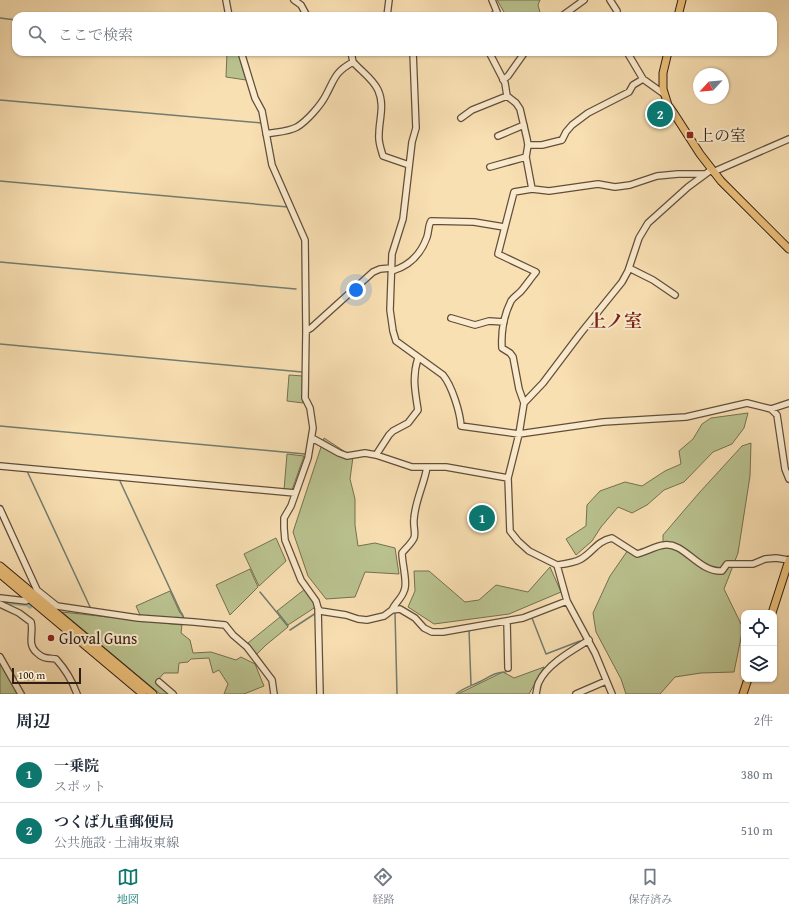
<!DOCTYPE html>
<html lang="ja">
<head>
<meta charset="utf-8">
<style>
	:root { --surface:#fff; --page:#f6f6f7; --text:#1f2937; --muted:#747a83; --line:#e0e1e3; --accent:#0f766e }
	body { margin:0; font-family:"Gentium Book Plus","Noto Serif JP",serif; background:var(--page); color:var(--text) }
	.controls { position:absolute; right:12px; bottom:12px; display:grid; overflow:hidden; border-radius:8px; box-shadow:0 1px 3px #0004 }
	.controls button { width:36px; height:36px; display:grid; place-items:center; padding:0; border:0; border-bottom:1px solid var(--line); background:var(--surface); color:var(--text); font:20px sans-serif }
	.compass { position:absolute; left:693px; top:68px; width:36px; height:36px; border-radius:50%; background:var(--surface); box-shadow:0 1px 3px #0004; rotate:244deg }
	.scale { position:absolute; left:12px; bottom:10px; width:69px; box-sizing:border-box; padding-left:4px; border:2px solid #301e12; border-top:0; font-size:11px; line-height:14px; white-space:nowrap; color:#301e12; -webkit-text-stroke:3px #fbebce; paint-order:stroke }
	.you { position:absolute; left:356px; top:290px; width:14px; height:14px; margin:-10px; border:3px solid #fff; border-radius:50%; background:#1a73e8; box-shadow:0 0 0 6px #1a73e833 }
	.badge { display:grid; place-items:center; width:26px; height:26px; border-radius:50%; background:var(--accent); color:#fff; font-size:13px; font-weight:700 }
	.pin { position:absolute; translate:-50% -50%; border:2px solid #fff; box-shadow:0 1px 4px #0006 }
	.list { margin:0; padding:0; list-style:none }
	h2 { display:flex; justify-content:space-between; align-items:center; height:52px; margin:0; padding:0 16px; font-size:17px }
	h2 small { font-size:13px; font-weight:400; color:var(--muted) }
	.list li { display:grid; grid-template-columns:26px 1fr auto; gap:12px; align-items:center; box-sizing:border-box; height:56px; padding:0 16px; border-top:1px solid var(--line) }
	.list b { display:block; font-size:15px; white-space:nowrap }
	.list p { margin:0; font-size:13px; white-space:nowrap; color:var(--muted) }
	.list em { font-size:13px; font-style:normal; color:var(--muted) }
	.icon { flex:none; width:22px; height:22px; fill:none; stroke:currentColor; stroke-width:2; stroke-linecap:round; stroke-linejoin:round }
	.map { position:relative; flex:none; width:789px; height:694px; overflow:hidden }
	.search { position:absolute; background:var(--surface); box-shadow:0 1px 3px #0004; left:12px; right:12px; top:12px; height:44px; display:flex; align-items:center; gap:10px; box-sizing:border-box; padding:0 14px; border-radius:12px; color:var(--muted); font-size:15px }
	.sheet { height:164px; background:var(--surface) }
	nav { display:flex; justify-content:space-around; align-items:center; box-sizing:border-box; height:56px; border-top:1px solid var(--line); background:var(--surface); font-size:11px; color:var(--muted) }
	nav a { display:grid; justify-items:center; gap:2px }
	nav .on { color:var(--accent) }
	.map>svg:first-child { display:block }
	.green { fill:#bac390; stroke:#757051 }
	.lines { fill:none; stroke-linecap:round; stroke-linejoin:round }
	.stream { stroke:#727d70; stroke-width:1.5 }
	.canal { stroke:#9ebdaf; stroke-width:5 }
	.minor-casing { stroke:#624e3a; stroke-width:8 }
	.major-casing { stroke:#301e12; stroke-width:9 }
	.minor { stroke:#fbebce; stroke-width:5.5 }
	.major { stroke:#ecc07a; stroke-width:7 }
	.poi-dot { fill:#8f2418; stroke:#fbebce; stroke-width:1.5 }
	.labels { text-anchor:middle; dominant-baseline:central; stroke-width:4; stroke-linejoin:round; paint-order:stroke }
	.poi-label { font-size:16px; fill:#301e12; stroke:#fbebce; text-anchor:start }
	.quarter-label { font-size:18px; font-weight:bold; fill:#7a1f14; stroke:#fbebce }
</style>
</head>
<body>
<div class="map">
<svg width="789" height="694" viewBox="0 0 789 694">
	<rect width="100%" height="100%" fill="#f9e0b3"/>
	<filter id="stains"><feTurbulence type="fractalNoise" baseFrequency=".005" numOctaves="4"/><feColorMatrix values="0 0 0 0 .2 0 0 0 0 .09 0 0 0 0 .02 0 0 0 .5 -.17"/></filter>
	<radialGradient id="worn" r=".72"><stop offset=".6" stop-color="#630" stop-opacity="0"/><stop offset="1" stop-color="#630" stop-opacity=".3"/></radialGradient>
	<!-- green -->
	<path class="green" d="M497 0H540L538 5 541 16H508L504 12Z
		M227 52H238L246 80 226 77Z
		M289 375 303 376V403L287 401Z
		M748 413 744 428 732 444 713 452 684 482 664 490 647 505 632 513 618 507 601 527 592 541 576 555 566 539 586 526 587 505 600 491 625 482 642 486 665 471 681 464 679 451 693 439 702 424 711 418Z
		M324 438 353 457 350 479 355 499V525L358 546 375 543 395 548 399 574 365 572 355 597 326 599 308 576 293 532Z
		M751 443 750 476 738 553 724 589 743 628 734 672 701 673 675 677 660 694H626L621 679 596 632 593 613 610 576 628 550 637 554 663 545V535L699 493 742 446Z
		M287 454 304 456 292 490H284Z
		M276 538 286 561 259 586 244 554Z
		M550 567 561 592 509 614 434 624 408 607 415 591 414 571H429L465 602 479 600 496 585 528 592Z
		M250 569 258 587 230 615 216 585Z
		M305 589 311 596 315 606 314 608 288 625 277 611Z
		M170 591 180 613H182L185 620 140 615 136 606Z
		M62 612 182 625 181 633 190 640 193 653 211 652 236 660 241 657 255 664 264 686 244 694H224L228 684 219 670 213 673 209 658 191 659 188 662 179 663 178 673H164L156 682 169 694H160Z
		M280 617 288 627 266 645 256 655 248 643Z
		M0 663 18 694H0Z
		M544 667 529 694H458L503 672 514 678Z"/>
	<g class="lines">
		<!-- stream -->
		<path class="stream" d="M0 18 16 20
			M0 100 262 123
			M0 181 288 207
			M0 262 296 289
			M0 344 302 372
			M0 426 305 454
			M27 471 91 609
			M119 479 184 619
			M260 592 288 626
			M395 613 397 694
			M532 618 546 654 580 641
			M290 630 316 613V614
			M469 630 471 685
			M456 694C463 688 471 686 479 682 489 678 493 672 506 672"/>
		<!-- canal -->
		<path class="canal" d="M6 602 28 604 30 606"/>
		<!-- minor casing -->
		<g class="minor-casing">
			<path id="minor" d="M226 0 229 16
				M294 0 301 5 307 16
				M610 0 617 11V16
				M387 16 389 0
				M492 16 497 12 492 0
				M562 16 584 0
				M241 52 255 98 262 111 272 165 305 240 306 331 305 398 310 408 313 428 308 458 291 506 284 518V528L285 540 301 580 316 601 318 608 320 694
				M413 52 416 128 412 142 403 219 392 254 390 310 393 331 396 341 443 375C452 386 460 412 461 426L519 434 603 422 686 417 747 403 771 409 777 415 785 469 789 479
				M489 52 505 83 507 96 516 103 520 109 527 139 528 145 526 157 532 189
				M627 52 643 79 664 94
				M353 62C361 71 373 79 378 90 385 105 379 120 379 134 378 142 381 149 383 156L409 165
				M503 80 508 76 525 52
				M461 118 472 110 507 96
				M266 134C276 132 288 132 297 127 307 121 321 105 326 95 335 78 335 72 353 62L351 52
				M498 136 524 125
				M528 145H542L562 140 566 132 572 125 588 113 629 92 633 85 643 79
				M490 167 526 157
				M713 172 789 139
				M629 268 653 280 675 295
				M392 271C409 266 421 254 427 237 429 231 428 226 431 221L474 222 504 227
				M451 318 475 325 489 321 504 322
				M306 331 311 328 373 272 380 269 391 268
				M524 403 519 389 513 357 510 353 502 348C501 332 504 315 511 301 514 296 519 294 522 290 527 284 531 278 536 272L498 254 514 192 532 189 549 191 598 184 615 187 630 185 657 176 678 174H705
				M771 409 789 403
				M312 438 339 453 347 456 365 453 376 455 412 467H446L508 478
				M376 455 389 435 393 431 408 423 418 410C415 391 412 377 418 358
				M0 466 295 493
				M0 509 37 590 57 606 138 618 194 622 225 625 233 635 247 647 272 680 274 694
				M557 565C565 564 574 563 581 559 593 552 597 541 612 538L637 554C646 552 655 546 664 545 685 542 697 572 722 571L727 564H753L765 559 776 558 789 560
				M0 598 26 601 32 597
				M0 604 19 613 31 622C34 632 27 644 36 652 43 659 47 658 56 659 66 670 72 680 77 694
				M318 608 320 611 346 615 358 619 367 620 384 616 392 610 400 609 415 618 424 628 432 632H443L523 618 567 601
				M392 610C395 603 402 598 404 591 408 584 402 563 402 553 406 548 411 544 414 538 416 533 413 526 414 519 415 501 424 485 427 467
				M507 621 508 668
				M0 657 21 694
				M159 682 173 694
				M536 694C537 690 537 685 539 682 547 664 573 650 589 640
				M576 694 606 681
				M612 694 595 653 567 601 557 565 529 551 518 541 510 531 508 478 519 434 524 403 543 383 580 334 622 282 628 271 639 238 648 223 688 187 711 170"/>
		</g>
		<!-- major casing -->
		<g class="major-casing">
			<path id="major" d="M678 16 682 0
				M668 52 663 73V89L668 105 673 112 700 154 721 181 789 249
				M0 566 153 694
				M0 574 143 694
				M772 613 789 560
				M743 694 748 679"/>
		</g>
		<!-- minor -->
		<use href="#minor" class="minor"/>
		<!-- major -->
		<use href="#major" class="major"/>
	</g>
	<!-- markers -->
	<g class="poi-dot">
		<rect x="686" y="131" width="8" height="8" rx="2"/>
		<circle cx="51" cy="638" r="4"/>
	</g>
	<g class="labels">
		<!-- poi labels -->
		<g class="poi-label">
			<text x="698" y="135">上の室</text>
			<text x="59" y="638">Gloval Guns</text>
		</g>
		<!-- quarter labels -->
		<g class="quarter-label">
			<text x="615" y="320">上ノ室</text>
		</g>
	</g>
	<rect width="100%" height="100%" filter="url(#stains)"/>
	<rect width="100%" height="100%" fill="url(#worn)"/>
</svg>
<div class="controls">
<button><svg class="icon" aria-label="locate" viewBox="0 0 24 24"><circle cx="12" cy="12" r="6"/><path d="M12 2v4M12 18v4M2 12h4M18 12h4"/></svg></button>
<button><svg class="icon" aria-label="layers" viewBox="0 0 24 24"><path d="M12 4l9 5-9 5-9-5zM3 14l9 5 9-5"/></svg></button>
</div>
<svg class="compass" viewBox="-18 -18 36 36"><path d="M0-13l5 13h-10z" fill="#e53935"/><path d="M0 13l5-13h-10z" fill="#747a83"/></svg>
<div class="scale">100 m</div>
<div class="you"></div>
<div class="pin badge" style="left:482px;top:518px">1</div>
<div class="pin badge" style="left:660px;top:114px">2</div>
<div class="search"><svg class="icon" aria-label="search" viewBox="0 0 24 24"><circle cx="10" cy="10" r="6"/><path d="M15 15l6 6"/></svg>ここで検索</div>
</div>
<section class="sheet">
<h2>周辺<small>2件</small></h2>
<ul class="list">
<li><span class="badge">1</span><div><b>一乗院</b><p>スポット</p></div><em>380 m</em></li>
<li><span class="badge">2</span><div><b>つくば九重郵便局</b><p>公共施設 · 土浦坂東線</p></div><em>510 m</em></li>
</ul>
</section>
<nav>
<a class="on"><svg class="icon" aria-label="map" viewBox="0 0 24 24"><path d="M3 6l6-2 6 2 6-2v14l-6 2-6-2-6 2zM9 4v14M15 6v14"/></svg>地図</a>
<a><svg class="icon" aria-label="directions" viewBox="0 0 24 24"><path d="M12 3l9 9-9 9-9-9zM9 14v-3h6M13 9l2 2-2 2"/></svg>経路</a>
<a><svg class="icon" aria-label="saved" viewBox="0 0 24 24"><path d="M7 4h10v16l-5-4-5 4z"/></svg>保存済み</a>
</nav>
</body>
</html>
